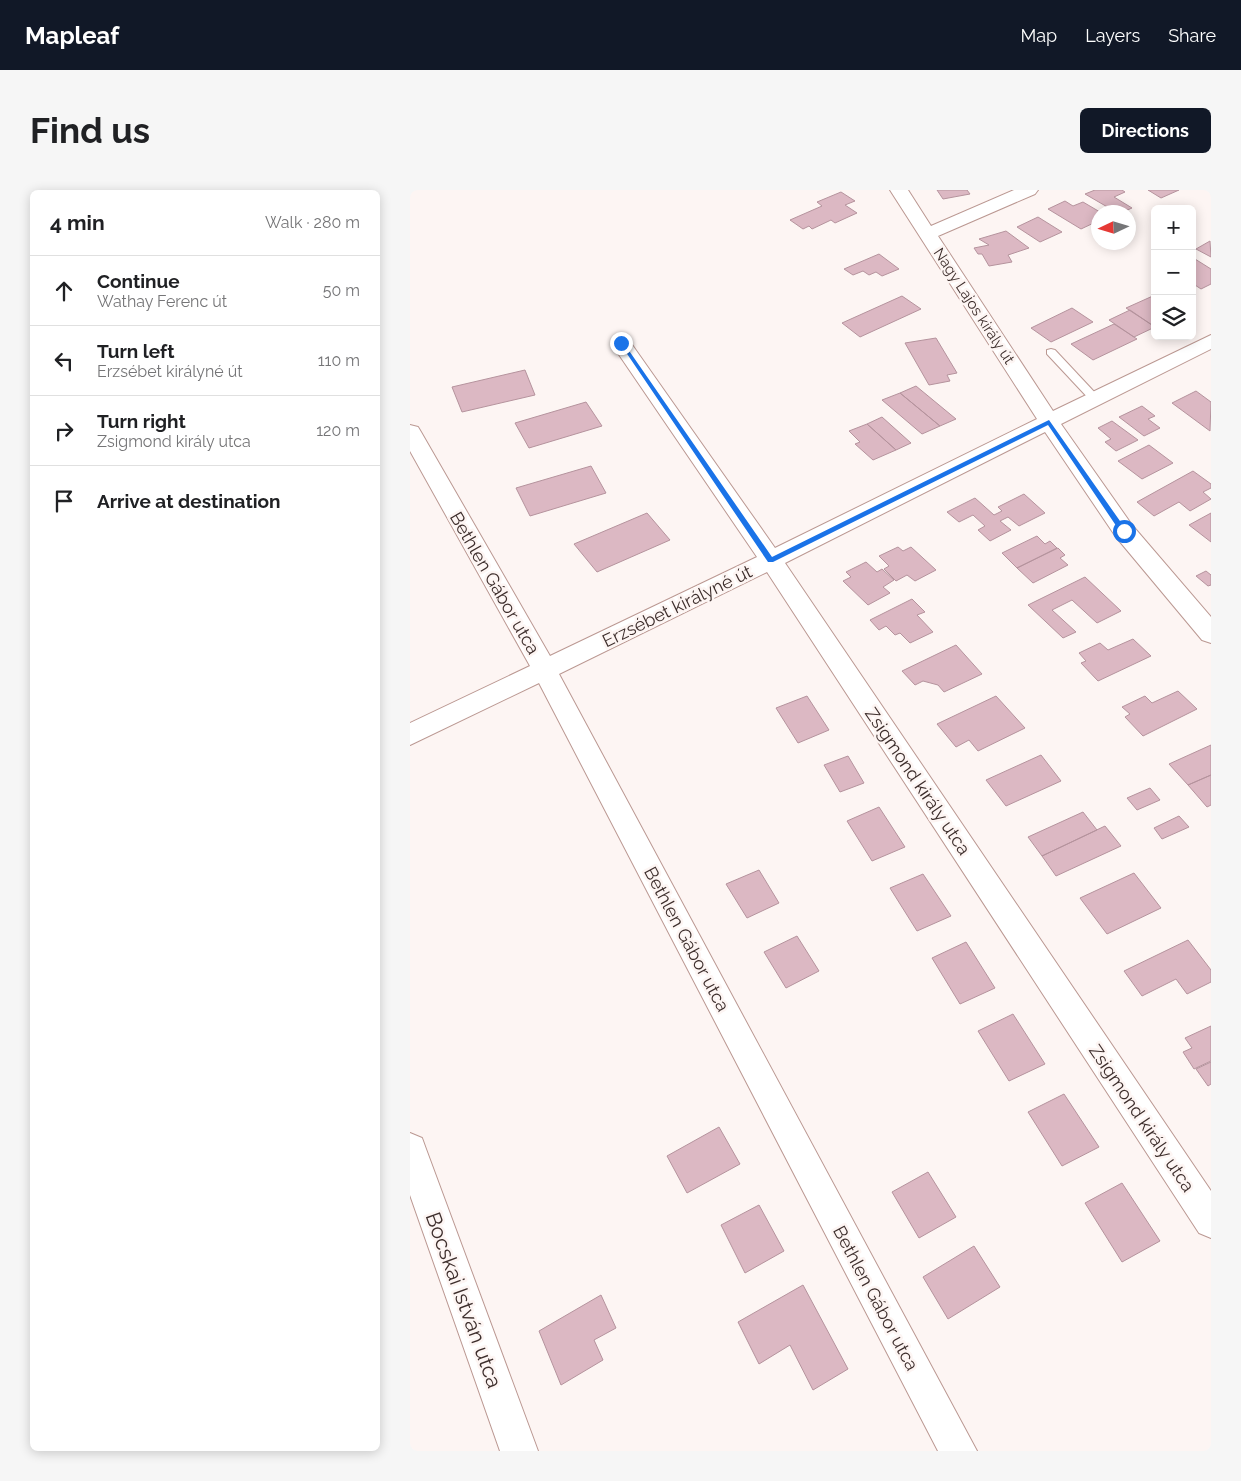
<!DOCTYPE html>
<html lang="en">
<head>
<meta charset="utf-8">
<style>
	:root { --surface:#fff; --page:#f6f6f6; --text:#202124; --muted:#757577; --line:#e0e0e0; --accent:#111827 }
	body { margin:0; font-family:Raleway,sans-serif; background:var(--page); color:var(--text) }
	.controls { position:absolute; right:15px; top:15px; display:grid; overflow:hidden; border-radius:8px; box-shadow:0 2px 12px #0003 }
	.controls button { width:45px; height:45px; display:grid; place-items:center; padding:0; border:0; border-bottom:1px solid var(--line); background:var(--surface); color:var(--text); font:25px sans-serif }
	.compass { position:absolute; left:681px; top:15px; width:45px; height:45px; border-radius:50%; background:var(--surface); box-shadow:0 2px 12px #0003; rotate:266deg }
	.stop { position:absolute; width:15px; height:15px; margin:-11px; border:4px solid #1a73e8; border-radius:50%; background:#fff }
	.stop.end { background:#1a73e8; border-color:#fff; box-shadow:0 1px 5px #0008 }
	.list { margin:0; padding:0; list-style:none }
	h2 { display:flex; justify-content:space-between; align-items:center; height:65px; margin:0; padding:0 20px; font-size:21px }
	h2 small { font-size:16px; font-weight:400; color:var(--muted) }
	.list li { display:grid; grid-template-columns:32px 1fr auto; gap:15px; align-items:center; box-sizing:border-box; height:70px; padding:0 20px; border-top:1px solid var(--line) }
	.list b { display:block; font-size:19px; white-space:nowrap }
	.list p { margin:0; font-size:16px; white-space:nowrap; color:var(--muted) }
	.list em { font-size:16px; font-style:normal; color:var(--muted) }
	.icon { flex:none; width:28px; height:28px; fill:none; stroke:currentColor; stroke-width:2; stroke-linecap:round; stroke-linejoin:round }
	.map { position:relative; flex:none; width:801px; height:1261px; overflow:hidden; border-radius:8px }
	header { display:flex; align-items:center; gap:30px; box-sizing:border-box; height:70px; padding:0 25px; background:var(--accent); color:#fff }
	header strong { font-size:24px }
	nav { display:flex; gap:28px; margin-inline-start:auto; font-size:18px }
	.intro { display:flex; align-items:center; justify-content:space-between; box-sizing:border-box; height:120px; padding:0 30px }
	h1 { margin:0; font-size:35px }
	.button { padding:12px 22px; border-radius:8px; background:var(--accent); color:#fff; font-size:18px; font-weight:700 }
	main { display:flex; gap:30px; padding:0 30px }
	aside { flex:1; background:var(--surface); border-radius:8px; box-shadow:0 2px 12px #0003 }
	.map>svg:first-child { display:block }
	.building { fill:#dcb8c3; stroke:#b5939d }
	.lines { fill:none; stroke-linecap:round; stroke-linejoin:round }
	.lane-casing { stroke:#bb9892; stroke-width:2 }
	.street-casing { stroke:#bb9892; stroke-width:2 }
	.lane { fill:#fff; fill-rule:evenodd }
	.street { fill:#fff; fill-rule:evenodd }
	.route { fill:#1a73e8 }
	.labels { text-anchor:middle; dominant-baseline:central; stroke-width:5; stroke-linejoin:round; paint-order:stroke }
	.far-street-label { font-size:15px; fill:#3d2e2c; stroke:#fdf5f3 }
	.street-label { font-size:18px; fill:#3d2e2c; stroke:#fdf5f3 }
	.near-street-label { font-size:21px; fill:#3d2e2c; stroke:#fdf5f3 }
</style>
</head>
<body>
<header>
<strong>Mapleaf</strong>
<nav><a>Map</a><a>Layers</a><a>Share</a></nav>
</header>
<div class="intro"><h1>Find us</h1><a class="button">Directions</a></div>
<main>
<aside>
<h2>4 min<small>Walk · 280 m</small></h2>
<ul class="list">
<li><svg class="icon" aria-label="ahead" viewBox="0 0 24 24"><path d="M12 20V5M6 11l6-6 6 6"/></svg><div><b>Continue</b><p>Wathay Ferenc út</p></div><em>50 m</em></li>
<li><svg class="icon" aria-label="left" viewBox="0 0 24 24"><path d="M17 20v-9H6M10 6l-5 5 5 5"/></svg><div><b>Turn left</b><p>Erzsébet királyné út</p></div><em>110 m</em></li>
<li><svg class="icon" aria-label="right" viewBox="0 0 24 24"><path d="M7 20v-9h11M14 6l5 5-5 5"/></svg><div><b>Turn right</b><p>Zsigmond király utca</p></div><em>120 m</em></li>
<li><svg class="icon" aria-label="arrive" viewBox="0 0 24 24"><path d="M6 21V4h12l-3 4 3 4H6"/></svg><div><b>Arrive at destination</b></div></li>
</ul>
</aside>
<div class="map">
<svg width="801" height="1261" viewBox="0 0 801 1261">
	<rect width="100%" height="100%" fill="#fdf5f3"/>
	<!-- building -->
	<path class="building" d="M527 0H557L560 4 533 9Z
		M685 0H712L715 2 704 7 722 18 713 22H706L675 4Z
		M738 0H769L751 8Z
		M431 2 445 11 435 15 447 23 425 33 421 30 402 39 399 36 393 39 380 30 412 16 407 12Z
		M655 11 663 16 673 12 690 22 686 24 688 25V31L671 39 638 19Z
		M628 27 652 42 630 52 607 37Z
		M596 41 619 58 598 65 602 72 579 76 572 64H568L564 58 579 55 569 49Z
		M800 51 801 67 786 59Z
		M469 64 489 79 472 86 466 82 459 85 453 81 443 85 434 79Z
		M785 69 801 79V94L791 99 782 93V70Z
		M745 105V137L716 118Z
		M492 106 511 119 450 147 432 133Z
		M662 118 683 132 641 152 621 138Z
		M720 120 745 137 724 147 699 130Z
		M704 134 727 149 683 170 661 154Z
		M526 148 547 183 537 185 540 191 519 195 495 153Z
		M115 180 125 205 52 222 42 197Z
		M506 196 546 229 530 236 490 203Z
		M786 201 801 212 800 241 762 213Z
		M490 203 530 236 512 244 472 210Z
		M176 212 192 236 119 258 105 233Z
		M732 216 745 226 738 229 750 238 734 246 709 227Z
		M472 227 501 253 486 260 457 234Z
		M702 231 728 250 706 261 695 252 701 249 688 238Z
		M457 234 486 260 463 270 445 254 450 252 439 241Z
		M739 255 763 273 732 289 708 271Z
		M181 276 196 303 120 326 106 298Z
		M783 281 801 294V298L793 302 801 309 780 321 769 312 744 326 727 312Z
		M614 304 635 323 609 336 598 327 590 331 601 340 580 351 568 340 575 336 563 325 549 332 537 322 565 308 584 325 592 321 588 317Z
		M237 323 260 350 187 382 164 354Z
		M801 323V352L779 335Z
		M627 346 635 354 640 351 647 358 607 378 592 363Z
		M488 357 493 361 501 357 526 380 505 391 497 385 486 391 474 379 479 376 469 366Z
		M648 358 655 365 650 368 658 375 623 393 607 378Z
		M456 372 467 382 472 379 484 390 473 397 480 403 458 415 433 391 441 387 436 382Z
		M796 381 801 385V395L798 396 786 386Z
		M675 387 711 421 687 433 662 410 642 420 666 442 653 448 618 415Z
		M502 409 515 422 507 425 523 442 500 453 490 443 485 445 476 436 469 440 460 430Z
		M723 449 741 466 688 491 671 473 676 471 669 463 690 453 698 460Z
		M546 455 572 484 534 502 528 495 513 491 505 495 492 481Z
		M768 501 787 519 733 546 715 527 720 524 712 517 735 506 742 513Z
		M397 506 419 540 388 553 366 518Z
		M586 506 615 538 568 561 559 550 546 557 527 534Z
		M801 555V585L778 595 759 574Z
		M631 565 651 591 596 616 576 590Z
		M438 566 454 593 430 602 414 575Z
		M801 585V615L797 617 778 595Z
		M740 598 750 610 727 620 717 608Z
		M469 617 495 657 462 671 437 631Z
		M673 622 687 640 632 666 618 647Z
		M769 626 779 637 752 649 744 638Z
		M695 636 711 656 646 686 632 666Z
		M349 680 369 713 337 728 316 694Z
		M724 683 751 718 697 744 670 708Z
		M513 684 541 726 507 741 480 698Z
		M387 746 409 781 376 798 354 762Z
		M778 750 801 780V792L777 804 766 789 732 806 714 781Z
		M556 752 585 798 550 814 522 768Z
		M603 824 635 874 599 891 568 841Z
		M801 836V871L784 879 773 862 782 858 775 848Z
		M801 872V894L798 896 786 879Z
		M654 904 689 957 652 976 618 922Z
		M309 937 330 974 277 1003 257 966Z
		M518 982 546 1027 509 1048 482 1002Z
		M712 993 750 1051 712 1072 675 1013Z
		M349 1015 374 1061 335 1083 311 1035Z
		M564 1056 590 1097 538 1129 513 1087Z
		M393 1095 438 1179 403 1200 380 1155 349 1174 328 1132Z
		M191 1105 206 1138 184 1150 193 1170 151 1195 129 1141Z"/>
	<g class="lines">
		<!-- lane casing -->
		<g class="lane-casing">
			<path id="lane" d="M641 159 645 160 689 207 690 209 689 211H681L637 164V160Z"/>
		</g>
		<!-- street casing -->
		<g class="street-casing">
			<path id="street" d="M480 0H498L521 36 604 0H628L625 4 528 46 643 221 801 145V159L651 234 722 335 801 427V453L792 450 706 347 635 242 375 373 801 1001V1048L789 1043 357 382 149 484 567 1261H528L129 493 0 555V533L120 476 0 261V235L8 237 11 242 140 466 347 367 201 153 204 149 211 147 218 149 365 358 627 229Z
				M0 943 12 948 16 959 128 1261H90L0 1005Z"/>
		</g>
		<!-- lane -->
		<use href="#lane" class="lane"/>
		<!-- street -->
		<use href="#street" class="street"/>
	</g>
	<!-- route -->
	<path class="route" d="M209 152H213L362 367 639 230 717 341 711 343 638 235 363 372H358Z"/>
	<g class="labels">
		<!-- far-street labels -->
		<g class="far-street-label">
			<text transform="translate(564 116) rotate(57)">Nagy Lajos király út</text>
		</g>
		<!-- street labels -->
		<g class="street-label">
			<text transform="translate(85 393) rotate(60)">Bethlen Gábor utca</text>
			<text transform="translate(267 416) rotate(-26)">Erzsébet királyné út</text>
			<text transform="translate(508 591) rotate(56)">Zsigmond király utca</text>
			<text transform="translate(277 749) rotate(62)">Bethlen Gábor utca</text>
			<text transform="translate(732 928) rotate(56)">Zsigmond király utca</text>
			<text transform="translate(466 1108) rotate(62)">Bethlen Gábor utca</text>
		</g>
		<!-- near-street labels -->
		<g class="near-street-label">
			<text transform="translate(54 1110) rotate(70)">Bocskai István utca</text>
		</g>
	</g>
</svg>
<div class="controls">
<button>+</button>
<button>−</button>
<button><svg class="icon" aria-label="layers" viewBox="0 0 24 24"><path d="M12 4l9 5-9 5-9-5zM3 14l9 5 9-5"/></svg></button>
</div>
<svg class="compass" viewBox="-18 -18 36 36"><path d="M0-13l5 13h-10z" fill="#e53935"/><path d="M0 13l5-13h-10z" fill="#757577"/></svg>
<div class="stop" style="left:714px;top:341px"></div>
<div class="stop end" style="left:211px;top:153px"></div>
</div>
</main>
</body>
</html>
